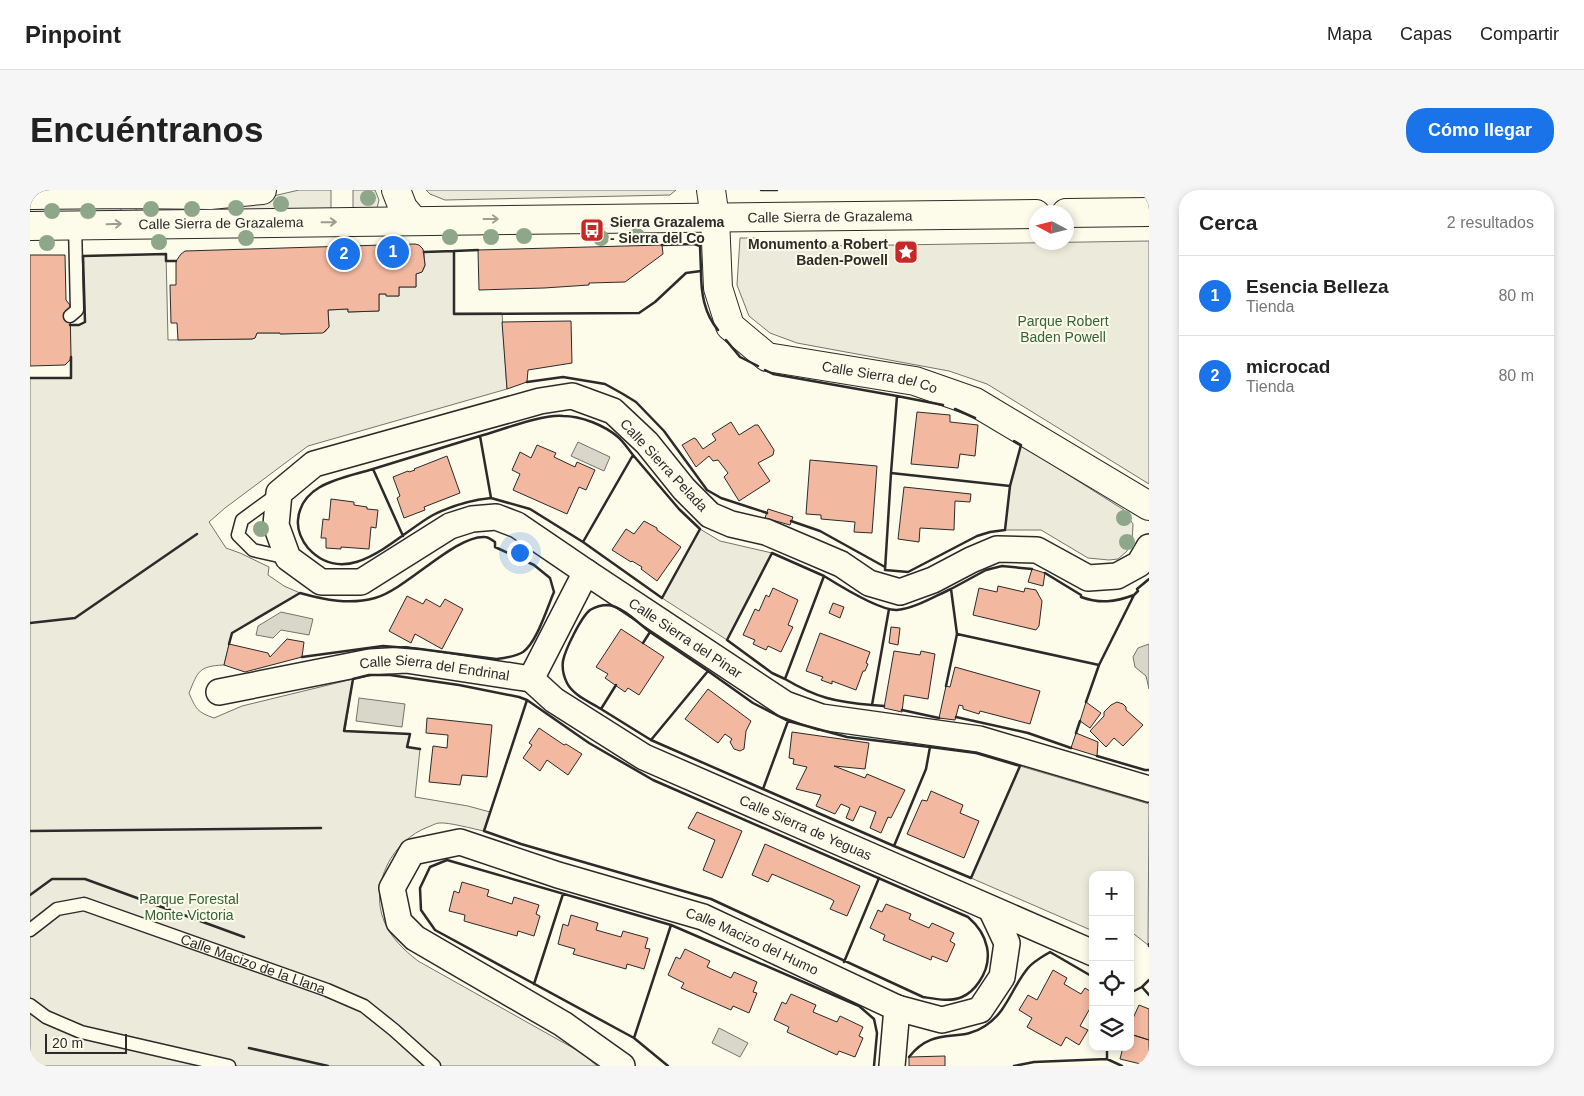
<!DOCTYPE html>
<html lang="es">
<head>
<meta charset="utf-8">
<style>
	:root { --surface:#fff; --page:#f6f6f6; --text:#222; --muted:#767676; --line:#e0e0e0; --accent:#1a73e8 }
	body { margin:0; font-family:Helvetica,sans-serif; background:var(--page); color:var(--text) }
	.controls { position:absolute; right:15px; bottom:15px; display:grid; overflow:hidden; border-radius:10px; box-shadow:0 2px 8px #0003 }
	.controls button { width:45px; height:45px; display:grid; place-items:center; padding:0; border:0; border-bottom:1px solid var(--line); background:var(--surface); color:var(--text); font:25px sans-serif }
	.compass { position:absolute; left:999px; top:15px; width:45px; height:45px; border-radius:50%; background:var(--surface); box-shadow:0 2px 8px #0003; rotate:277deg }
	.scale { position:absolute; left:15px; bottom:12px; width:82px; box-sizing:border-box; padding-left:5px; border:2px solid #2b2b2b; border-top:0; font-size:14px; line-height:18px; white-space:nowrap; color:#2b2b2b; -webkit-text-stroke:4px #fdfbea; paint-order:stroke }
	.you { position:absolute; left:489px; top:362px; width:18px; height:18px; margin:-12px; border:4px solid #fff; border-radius:50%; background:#1a73e8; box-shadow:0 0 0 8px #1a73e833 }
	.badge { display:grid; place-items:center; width:32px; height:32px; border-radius:50%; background:var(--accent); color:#fff; font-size:16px; font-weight:700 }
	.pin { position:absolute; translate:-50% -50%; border:2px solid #fff; box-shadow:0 1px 5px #0006 }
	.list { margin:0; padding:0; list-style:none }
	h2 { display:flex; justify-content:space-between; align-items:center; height:65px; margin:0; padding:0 20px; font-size:21px }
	h2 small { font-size:16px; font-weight:400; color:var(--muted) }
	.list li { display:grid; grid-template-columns:32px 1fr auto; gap:15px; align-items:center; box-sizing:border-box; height:80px; padding:0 20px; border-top:1px solid var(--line) }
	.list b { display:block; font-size:19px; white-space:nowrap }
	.list p { margin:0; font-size:16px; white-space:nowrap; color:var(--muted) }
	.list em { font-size:16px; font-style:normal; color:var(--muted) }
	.icon { flex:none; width:28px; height:28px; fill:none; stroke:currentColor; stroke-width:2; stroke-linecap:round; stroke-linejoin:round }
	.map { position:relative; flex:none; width:1119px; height:876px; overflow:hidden; border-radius:20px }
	header { display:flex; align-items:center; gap:30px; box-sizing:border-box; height:70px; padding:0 25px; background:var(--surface); border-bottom:1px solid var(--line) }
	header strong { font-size:24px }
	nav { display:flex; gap:28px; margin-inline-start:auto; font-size:18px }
	.intro { display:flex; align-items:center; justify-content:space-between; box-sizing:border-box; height:120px; padding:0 30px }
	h1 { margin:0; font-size:35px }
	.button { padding:12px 22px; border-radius:20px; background:var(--accent); color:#fff; font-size:18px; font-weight:700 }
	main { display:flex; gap:30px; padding:0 30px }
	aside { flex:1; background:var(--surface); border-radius:20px; box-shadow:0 2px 8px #0003 }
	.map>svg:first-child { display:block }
	.green { fill:#ecebdb; stroke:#74746e }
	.water { fill:#d8d7c9; stroke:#74746e }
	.building { fill:#f2b8a0; stroke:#2b2b2b }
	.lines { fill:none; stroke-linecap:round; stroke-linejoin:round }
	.lane-casing { stroke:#2b2b2b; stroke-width:15 }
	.street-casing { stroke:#2b2b2b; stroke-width:28 }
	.secondary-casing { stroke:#2b2b2b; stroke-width:30 }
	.lane { stroke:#fdfbea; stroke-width:12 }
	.street { stroke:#fdfbea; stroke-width:25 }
	.secondary { stroke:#fdfbea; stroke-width:28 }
	.wall { stroke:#2b2b2b; stroke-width:2.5 }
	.tree { fill:#8ea78a }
	.oneway { stroke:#9e9d94 }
	.labels { text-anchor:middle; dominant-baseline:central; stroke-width:4; stroke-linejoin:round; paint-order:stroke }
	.street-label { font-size:14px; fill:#2b2b2b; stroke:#fdfbea }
	.poi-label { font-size:14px; font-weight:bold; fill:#2b2b2b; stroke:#fdfbea; text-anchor:start }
	.park-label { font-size:14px; fill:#34623c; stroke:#fdfbea }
</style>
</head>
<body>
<header>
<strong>Pinpoint</strong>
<nav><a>Mapa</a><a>Capas</a><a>Compartir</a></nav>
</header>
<div class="intro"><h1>Encuéntranos</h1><a class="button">Cómo llegar</a></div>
<main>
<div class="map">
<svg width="1119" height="876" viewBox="0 0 1119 876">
	<rect width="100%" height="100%" fill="#fdfbea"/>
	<!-- green -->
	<path class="green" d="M269 0H301V21L106 23V15L226 10Z
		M323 0H345L349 10 347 18 323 20Z
		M396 0H646L640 5 415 10 400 4Z
		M91 15V24L0 25V17Z
		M710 48H727L738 57 1119 51V294L957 194 919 181 767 153 740 143 719 126 707 95Z
		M424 61V123H472L477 199 278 256 195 318 179 332 196 358 210 363 239 377 238 385 254 396 270 403 202 443 194 475C169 476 168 481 159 503 166 519 167 522 184 528L212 516 323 489 315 541 380 544 378 557 390 559 385 607 438 616 460 622 454 641C443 639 419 632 409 633 406 633 401 636 398 637 363 650 339 694 354 731 361 748 374 760 388 771L552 863 567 876H0V188H41L40 135H49L55 132 53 66 136 64 138 150 222 149 225 148 227 143H250L251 144 295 142 299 137 298 120 318 119V122L349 121V104H356L357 106H369V97H386V84L392 82 395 76 394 62Z
		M991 255 1094 320 1103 334 1102 353 1097 361 1088 369 1079 370 1058 368 1011 340H975L980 296Z
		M670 339 690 351 742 363 697 450 632 408Z
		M990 576 1119 614 1118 755 1104 744H1100V685H1063V741L941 688Z"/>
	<!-- water -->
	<path class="water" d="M548 252 580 267 574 281 541 266Z
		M251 422 283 429 279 445 251 440 243 448 226 445 228 436Z
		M1119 454V499L1116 486 1105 477 1103 467 1108 458Z
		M329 508 375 514 372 537 326 531Z
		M689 838 718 853 710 867 682 853Z"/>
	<!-- building -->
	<path class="building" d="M385 54 389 55 393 59 395 75 392 82 386 84V97H369V106H356V104H349V121L318 122V119L298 120 299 137 293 143 250 144V143H227L225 148 222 149 148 150 147 133H141L140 95H146V71L151 64 155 61Z
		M632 55 633 64 595 92 559 93V95L514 98 449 100 448 60Z
		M0 65H35L36 110 40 115 41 166 40 170 35 175 0 176Z
		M541 131 542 173 498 180 497 192 477 199 472 132Z
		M887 222 920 225V232L948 235 945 266 930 264 928 278 881 274Z
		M701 232 709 245 725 235H728L744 260 743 265 728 273 740 291 709 311 694 287 698 283 688 270 683 271 679 266 666 277 652 255 664 248 666 249 673 259 686 250 682 244Z
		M507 255 526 263 524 267 545 277 547 272 565 280 556 300 549 297 537 324 483 300 490 284 482 280 490 262 501 268Z
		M417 266 430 303 394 317 395 320 374 328 367 308 370 306 363 287 378 281 379 282 385 280 384 279Z
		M780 270 847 276 842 343 824 342 825 332 791 329V325L776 324Z
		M874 297 941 304 940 312 925 311 924 340 890 338 889 352 868 349Z
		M301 309 324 312V315L337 317V319L348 320 346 338 341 337 339 359 311 357V359L296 358V348H291L293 329 299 330Z
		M738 319 763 327 760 335 735 328Z
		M614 331 627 338V340L651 357 627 391 611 379 612 377 602 371 601 372 582 360 596 339 604 344Z
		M1002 379 1015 383 1013 396 998 392Z
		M968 396 994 402 995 398 1006 400 1012 411 1009 436 1006 440 943 425 949 398 967 402Z
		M743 398 768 410 758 435 763 437 751 462 738 456 736 460 723 454 725 450 713 445 725 419 729 421 736 405 739 407Z
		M377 406 393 414 396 409 410 417 415 409 433 419 412 459 385 444 381 453 359 441Z
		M803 413 814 417 810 428 799 423Z
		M861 437 870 438 868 455 859 453Z
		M591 439 634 467 609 505 598 498 595 502 575 488 578 484 566 477Z
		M790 443 840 462 836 473 838 474 835 481H833L826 500 802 491V494L791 490 793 487 776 481Z
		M257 449 274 452 272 467 215 482 194 475 199 454 238 463 240 467Z
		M864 461 890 465 891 461 905 464 898 509 874 505 872 522 854 518Z
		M925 477 1010 501 1000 534 950 521 949 524 933 519V516L929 515 925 530 909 528 916 496 920 497Z
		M678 499 721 531 716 541 714 559 710 561 704 559 700 552 702 549 695 544 688 553 655 529Z
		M1056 512 1071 523 1060 538 1050 531Z
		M1087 512 1093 514 1096 517V520L1113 535 1093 556 1084 548 1076 557 1060 541 1074 526V522L1081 515Z
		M397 528 462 535 457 587 432 585 430 595 399 592 403 556 417 558 418 545 396 543Z
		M509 538 534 555 536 554 552 564 538 585 517 570 510 581 493 568 502 555 499 553Z
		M762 542 839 553 835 579 804 576 835 588 837 584 875 600 861 628 858 627 851 643 840 638 846 622 830 616 823 631 816 628 820 618 811 614 805 624 786 616 791 605 766 599 777 577 763 574 764 569 759 568Z
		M1046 543 1068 552 1067 566 1041 558Z
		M901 601 933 615 930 623 949 631 934 668 877 644 892 610 897 611Z
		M667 622 712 641 692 688 673 680 685 650 658 638Z
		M735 654 830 696 817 726 800 719 804 711 801 709 742 684 738 692 722 685Z
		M432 692 459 700 457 706 482 714 484 707 509 715 506 724 510 726 504 746 488 741 487 746 434 731 435 725 419 721 424 701 429 703Z
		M856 714 881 724 879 729 899 738 902 733 924 743 920 751 925 754 917 772 902 766 901 770 853 750 855 745 840 738 848 720 852 722Z
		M541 725 568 733 566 740 591 747 593 741 618 748 615 758 620 759 614 779 597 774 596 779 543 764 545 759 528 754 533 734 538 736Z
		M655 759 680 771 677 777 701 788 704 782 727 792 723 802 727 803 719 823 703 816 701 820 651 798 654 793 638 785 646 767 650 769Z
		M1023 780 1037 788 1034 794 1051 804 1055 798 1063 803V813L1050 836 1058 840 1049 855 1036 847 1031 856 997 837 1002 828 989 820 998 805 1007 810Z
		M761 804 786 815 783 822 807 832 810 826 833 837 829 846 833 848 825 867 809 861 807 865 757 842 759 837 744 830 752 812 756 814Z
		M1109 815 1119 819V850L1100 844V835Z
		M1100 844 1119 850V876L1090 869 1093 857H1100Z
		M915 866V876H879V867Z"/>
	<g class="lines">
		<!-- lane casing -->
		<g class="lane-casing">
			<g id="lane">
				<path d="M40 126 47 120 45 35"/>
				<path d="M249 303 212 330 208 345 223 360 258 368"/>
				<path id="s1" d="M0 740 27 719 54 714 297 800 334 816 364 840 404 876"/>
				<path d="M0 815 16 827 51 842 199 876"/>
			</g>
		</g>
		<!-- street casing -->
		<g class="street-casing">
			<g id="street">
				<path id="s2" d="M1119 357 1109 374 1087 386 1058 388 1007 360 967 359 941 370 903 390 870 402 839 393 811 374 736 342 701 334 680 325 654 299 617 253 583 221 542 206 510 211 284 274 249 303 246 335 258 368 291 392H331L420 336 442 329 466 327 487 335 556 382 755 514 791 527 949 549 1119 599"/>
				<path id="s3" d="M501 489 524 510 614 567 1063 763"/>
				<path id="s4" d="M189 502 340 472 376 470 501 489 556 382"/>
				<path id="s5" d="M592 876 533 834 385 748 369 732 362 698 382 662 430 652 528 685 673 727 867 818 912 830 950 820 972 787 977 753 961 719"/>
				<path d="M862 876 867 818"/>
			</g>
		</g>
		<!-- secondary casing -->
		<g class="secondary-casing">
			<g id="secondary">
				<path d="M366 0 373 18 384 31"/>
				<path id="s6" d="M681 0 685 28 688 98 700 136 737 167 885 191 945 212 1119 316"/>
				<path d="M0 5 97 4 180 5 232 0"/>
				<path d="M1036 23 1119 22"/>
				<path id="s7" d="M0 36C335 30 671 29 1006 24"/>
			</g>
		</g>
		<!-- lane -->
		<use href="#lane" class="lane"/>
		<!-- street -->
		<use href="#street" class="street"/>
		<!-- secondary -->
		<use href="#secondary" class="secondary"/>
		<!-- wall -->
		<path class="wall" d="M731 0H747
			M448 60 424 61V124L609 123 625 112 656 83 671 81 670 56 664 54 632 55
			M394 62 424 61
			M671 81C671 103 674 123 688 140
			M40 135H49L55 132 53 66 136 64V71H146
			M696 150 710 167 728 176
			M735 180 743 184 867 206
			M0 188H41V167
			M497 192 533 187 575 194 593 204 606 212 634 241 677 300 691 308 737 323
			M913 215 867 206 861 283 980 296
			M925 219 945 228
			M450 246C472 240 512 224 533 226 551 226 574 235 588 247 593 251 598 259 603 265L553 352 500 319 461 308
			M343 279 450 246 461 308C441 310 421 316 403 325 367 345 318 402 278 358 272 351 267 340 268 330 271 293 314 288 343 279L373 346
			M861 283 855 380 878 382 947 346 960 342 975 340 980 296 991 255 984 251
			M761 331 790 341 855 377
			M553 352 632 408 670 339 649 319 603 265
			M1015 383 1051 405V407C1070 414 1085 412 1104 405
			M921 399 956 380 972 376 1002 379
			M859 419 842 515C806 512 787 508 755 489L794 386C810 396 850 421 867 420 886 418 905 406 921 399L927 444 916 496
			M0 433 45 428 167 344
			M927 444 1069 475
			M199 454 202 443 270 403C295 410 320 415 345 408 377 399 425 345 455 347 458 347 462 350 465 352V357L504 375 520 388 524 402C517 418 507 452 493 462 485 467 475 468 466 469L390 459 353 456 272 467
			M755 489 742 483 697 450 742 363 794 386
			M586 495 571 519C560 512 543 505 537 493 534 487 532 478 533 471 535 460 551 427 560 420 565 417 572 415 578 415 593 417 608 433 620 442L613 453
			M1056 512 1069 475 1104 405 1108 401 1107 399 1119 389
			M842 515 854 516
			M571 519 621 550 678 481 620 442
			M872 520 909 528
			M926 527 998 543 1041 558
			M1046 543 1050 531
			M621 550 733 599 758 531 723 513 678 481
			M390 559 377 557 380 544 314 541 323 489 339 485H360L429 495 489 507 497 510 559 553 623 590 938 727C958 744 965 769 949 792 945 798 939 804 932 807 920 812 906 809 893 807L681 709 491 654 454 641 497 510
			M1067 566 1115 580H1119
			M733 599 864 656 896 579 900 557 817 547 758 531
			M0 641 291 638
			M864 656 941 688 990 576 946 563 900 557
			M0 705 22 689H55L214 747
			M1119 754V756
			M814 772 849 688
			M504 794 533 704
			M1112 797 1119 790
			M1100 803 1112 797 1119 805
			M604 848 405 740 391 720 390 698 400 677 417 670 641 735
			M219 858 298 876
			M879 867C904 835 929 854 955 836 977 822 982 797 998 778 1004 771 1012 767 1020 762L1063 787
			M1077 869V857
			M638 876 604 848 641 735 829 816 844 829 847 843 844 876
			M984 876 1004 872 1077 869 1092 876"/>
	</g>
	<!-- trees -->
	<g class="tree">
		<circle cx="338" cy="8" r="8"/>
		<circle cx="251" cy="14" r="8"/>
		<circle cx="206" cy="18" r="8"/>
		<circle cx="121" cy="19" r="8"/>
		<circle cx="162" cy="19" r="8"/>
		<circle cx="22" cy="21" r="8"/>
		<circle cx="58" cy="21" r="8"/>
		<circle cx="494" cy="46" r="8"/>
		<circle cx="607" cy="46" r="8"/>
		<circle cx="420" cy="47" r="8"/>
		<circle cx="461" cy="47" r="8"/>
		<circle cx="216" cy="48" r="8"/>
		<circle cx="571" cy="48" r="8"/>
		<circle cx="129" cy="52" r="8"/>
		<circle cx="17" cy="53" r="8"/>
		<circle cx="1094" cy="328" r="8"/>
		<circle cx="231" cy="339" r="8"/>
		<circle cx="1097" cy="352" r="8"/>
	</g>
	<!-- one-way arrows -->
	<defs><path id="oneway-shaft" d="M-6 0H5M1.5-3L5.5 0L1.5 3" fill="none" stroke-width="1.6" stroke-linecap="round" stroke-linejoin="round" transform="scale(1.25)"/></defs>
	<g class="oneway">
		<use href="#oneway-shaft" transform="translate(461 29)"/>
		<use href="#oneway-shaft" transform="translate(299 32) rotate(-1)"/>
		<use href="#oneway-shaft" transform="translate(84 34) rotate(-2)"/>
	</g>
	<!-- icons -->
	<defs>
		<g id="bus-square" transform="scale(1.25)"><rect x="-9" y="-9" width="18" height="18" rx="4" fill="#c62828" stroke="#fdfbea"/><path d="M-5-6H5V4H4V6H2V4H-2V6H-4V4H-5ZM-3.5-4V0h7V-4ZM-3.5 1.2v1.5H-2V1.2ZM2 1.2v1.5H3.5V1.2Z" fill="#fff"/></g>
		<g id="sight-square" transform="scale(1.25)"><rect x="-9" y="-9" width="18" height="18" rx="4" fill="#c62828" stroke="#fdfbea"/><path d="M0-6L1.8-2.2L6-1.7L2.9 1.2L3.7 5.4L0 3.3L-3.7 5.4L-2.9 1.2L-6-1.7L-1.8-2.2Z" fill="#fff"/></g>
	</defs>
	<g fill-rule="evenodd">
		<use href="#bus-square" x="562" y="40"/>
		<use href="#sight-square" x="876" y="62"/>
	</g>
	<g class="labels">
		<!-- street labels -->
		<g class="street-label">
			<text stroke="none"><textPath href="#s7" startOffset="800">Calle Sierra de Grazalema</textPath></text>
			<text stroke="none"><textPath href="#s7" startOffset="191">Calle Sierra de Grazalema</textPath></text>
			<text stroke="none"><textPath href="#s6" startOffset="301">Calle Sierra del Co</textPath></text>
			<text transform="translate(634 275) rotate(47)">Calle Sierra Pelada</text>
			<text stroke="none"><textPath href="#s2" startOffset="1509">Calle Sierra del Pinar</textPath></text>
			<text stroke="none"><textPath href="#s4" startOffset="219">Calle Sierra del Endrinal</textPath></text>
			<text stroke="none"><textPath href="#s3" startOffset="314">Calle Sierra de Yeguas</textPath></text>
			<text stroke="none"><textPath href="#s5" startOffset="700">Calle Macizo del Humo</textPath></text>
			<text stroke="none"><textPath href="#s1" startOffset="241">Calle Macizo de la Llana</textPath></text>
		</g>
		<!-- poi labels -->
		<g class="poi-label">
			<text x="580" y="32">Sierra Grazalema<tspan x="580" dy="16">- Sierra del Co</tspan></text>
			<text x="858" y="54" text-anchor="end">Monumento a Robert<tspan x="858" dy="16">Baden-Powell</tspan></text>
		</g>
		<!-- park labels -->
		<g class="park-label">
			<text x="1033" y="131">Parque Robert<tspan x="1033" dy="16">Baden Powell</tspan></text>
			<text x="159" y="709">Parque Forestal<tspan x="159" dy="16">Monte Victoria</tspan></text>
		</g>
	</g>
</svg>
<div class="controls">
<button>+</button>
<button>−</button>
<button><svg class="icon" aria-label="locate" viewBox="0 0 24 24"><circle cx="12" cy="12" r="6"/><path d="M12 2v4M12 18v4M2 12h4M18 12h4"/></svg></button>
<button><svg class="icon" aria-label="layers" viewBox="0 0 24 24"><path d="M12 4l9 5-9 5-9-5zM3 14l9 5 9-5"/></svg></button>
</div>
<svg class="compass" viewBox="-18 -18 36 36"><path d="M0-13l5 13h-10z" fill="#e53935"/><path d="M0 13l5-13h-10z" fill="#767676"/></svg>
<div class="scale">20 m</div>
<div class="you"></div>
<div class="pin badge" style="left:363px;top:62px">1</div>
<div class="pin badge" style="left:314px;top:64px">2</div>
</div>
<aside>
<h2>Cerca<small>2 resultados</small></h2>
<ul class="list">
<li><span class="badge">1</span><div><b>Esencia Belleza</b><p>Tienda</p></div><em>80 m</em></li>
<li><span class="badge">2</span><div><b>microcad</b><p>Tienda</p></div><em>80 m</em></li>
</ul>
</aside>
</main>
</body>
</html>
